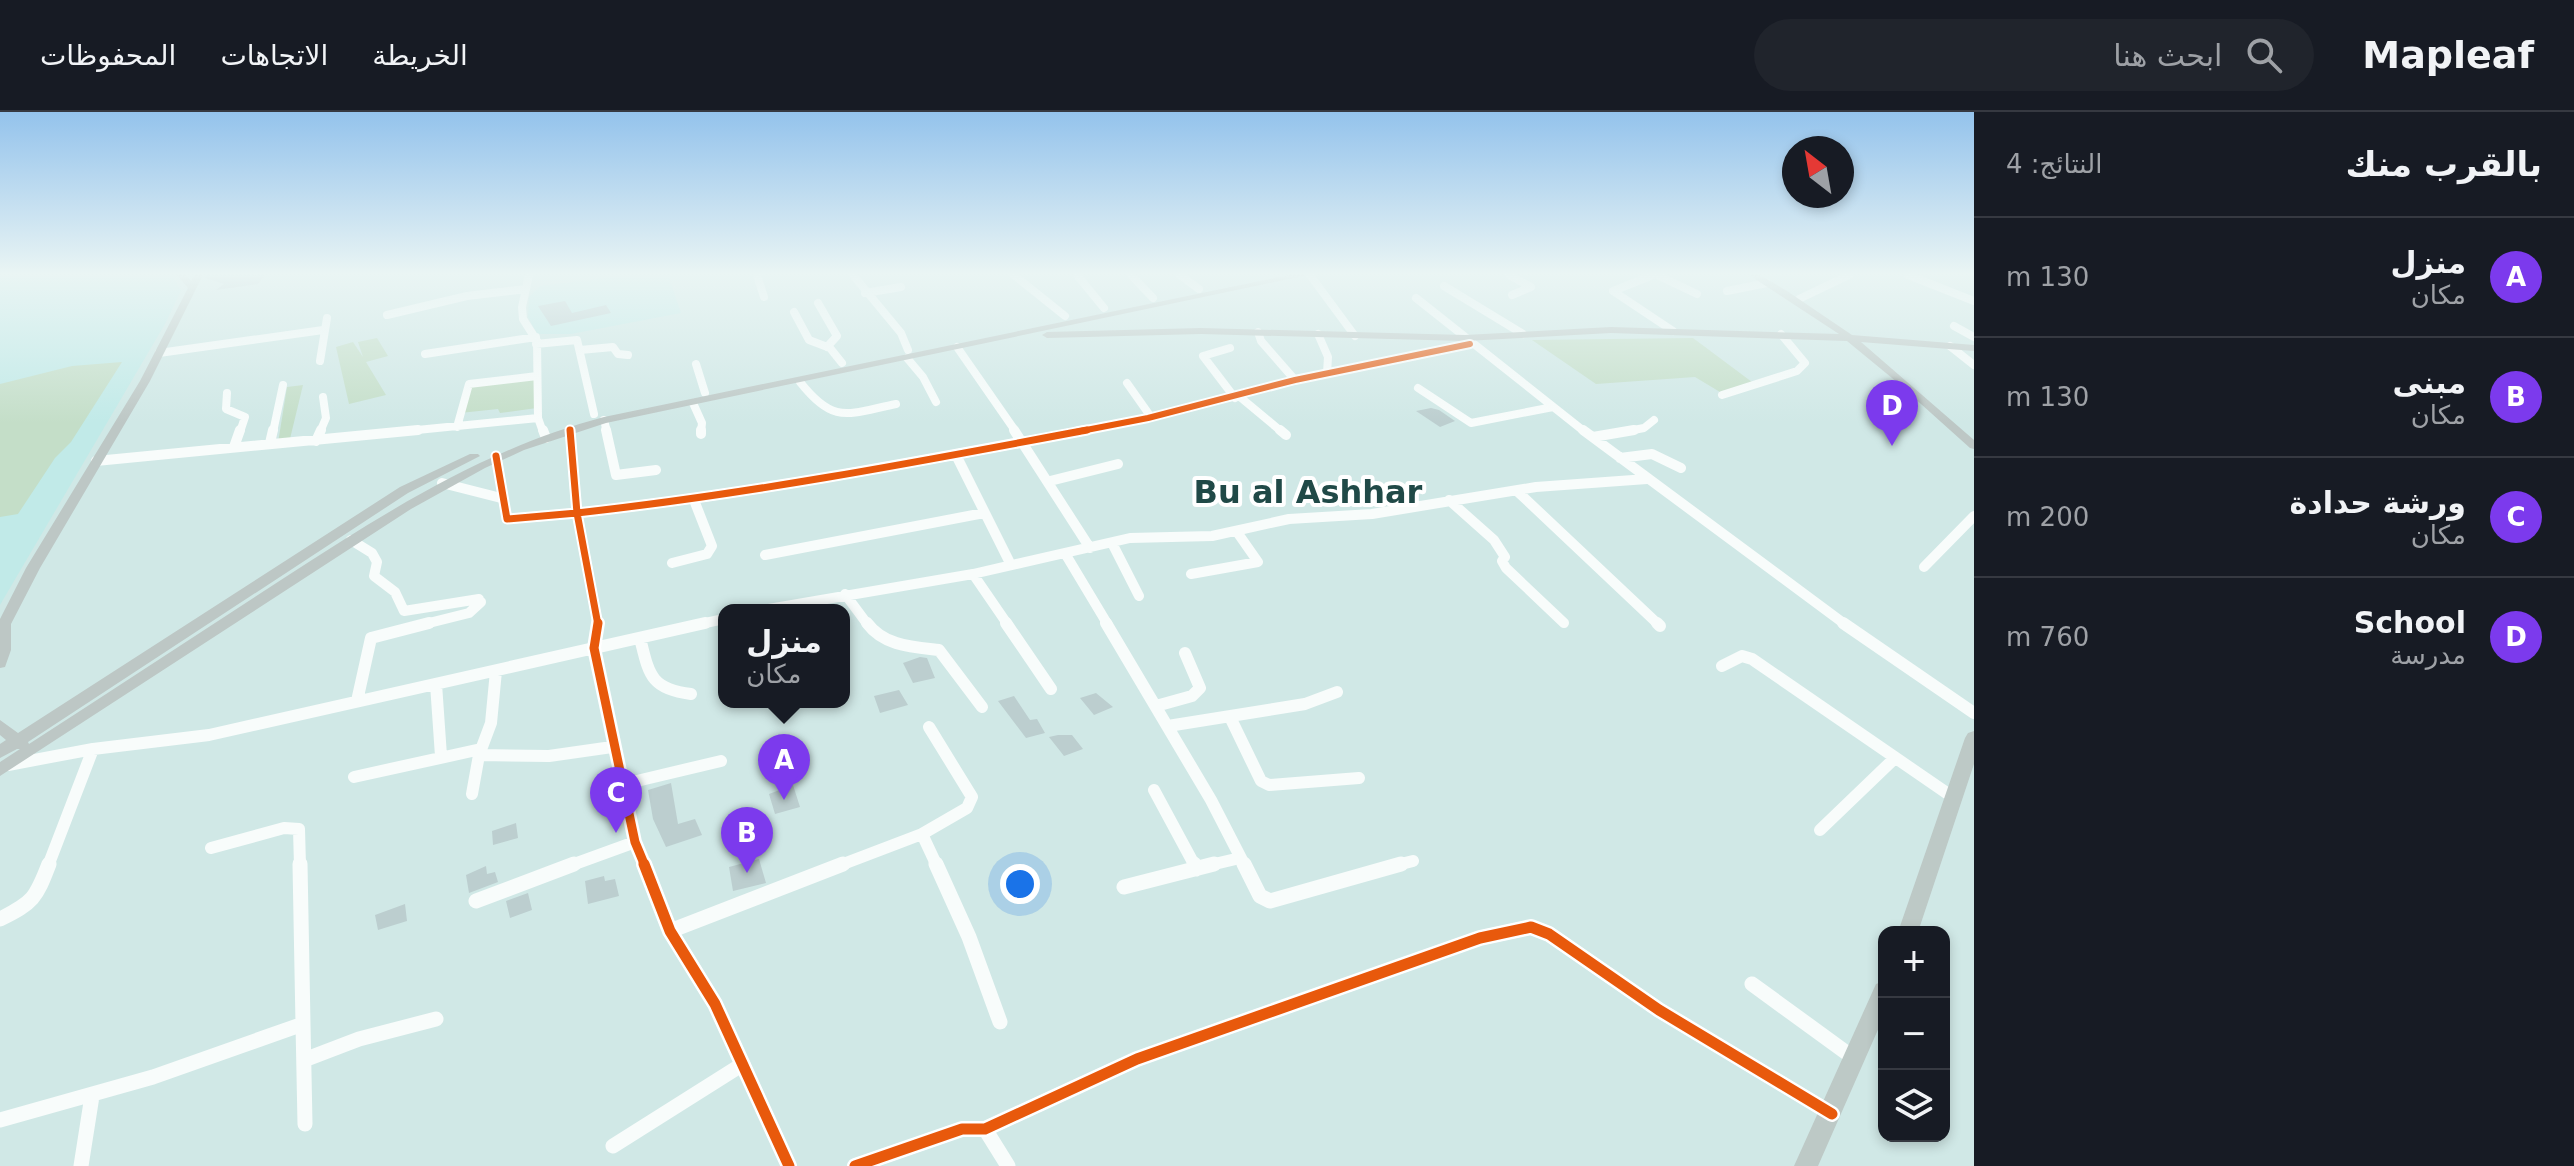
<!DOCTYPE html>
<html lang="ar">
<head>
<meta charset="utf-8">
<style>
	:root { --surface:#171b24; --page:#20242c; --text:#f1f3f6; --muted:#9ea1a6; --line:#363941; --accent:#7c3aed }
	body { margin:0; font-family:"DejaVu Sans","Noto Sans Arabic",sans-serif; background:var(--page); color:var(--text); direction:rtl }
	.controls { position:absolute; right:24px; bottom:24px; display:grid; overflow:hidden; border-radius:16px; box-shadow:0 4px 12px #0003 }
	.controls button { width:72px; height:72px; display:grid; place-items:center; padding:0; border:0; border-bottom:2px solid var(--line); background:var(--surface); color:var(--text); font:40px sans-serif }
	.compass { position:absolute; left:1782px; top:24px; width:72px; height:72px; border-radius:50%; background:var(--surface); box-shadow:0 4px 12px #0003; rotate:329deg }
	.you { position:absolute; left:1020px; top:772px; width:28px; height:28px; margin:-20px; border:6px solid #fff; border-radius:50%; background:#1a73e8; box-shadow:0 0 0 12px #1a73e833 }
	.badge { display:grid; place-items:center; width:52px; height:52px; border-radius:50%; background:var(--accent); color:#fff; font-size:26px; font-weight:700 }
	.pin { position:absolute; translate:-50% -66px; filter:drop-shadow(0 2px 4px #0008) }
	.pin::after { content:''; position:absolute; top:42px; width:28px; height:24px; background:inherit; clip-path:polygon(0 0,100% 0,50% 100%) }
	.popup { position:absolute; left:718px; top:492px; width:132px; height:104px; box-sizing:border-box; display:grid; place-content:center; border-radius:16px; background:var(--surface); filter:drop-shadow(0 2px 6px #0005); font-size:26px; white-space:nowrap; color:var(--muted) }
	.popup b { font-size:30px; color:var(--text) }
	.popup::after { content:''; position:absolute; left:50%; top:100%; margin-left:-16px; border:16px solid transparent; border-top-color:var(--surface) }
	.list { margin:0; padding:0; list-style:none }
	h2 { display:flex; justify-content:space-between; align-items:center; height:104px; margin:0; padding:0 32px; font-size:34px }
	h2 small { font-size:26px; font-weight:400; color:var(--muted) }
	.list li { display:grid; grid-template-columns:52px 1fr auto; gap:24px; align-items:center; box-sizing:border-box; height:120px; padding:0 32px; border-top:2px solid var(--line) }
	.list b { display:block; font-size:30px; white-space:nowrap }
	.list p { margin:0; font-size:26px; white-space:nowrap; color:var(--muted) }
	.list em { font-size:26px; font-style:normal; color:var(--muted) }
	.icon { flex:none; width:44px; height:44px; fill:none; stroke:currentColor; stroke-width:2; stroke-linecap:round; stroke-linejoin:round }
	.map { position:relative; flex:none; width:1974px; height:1054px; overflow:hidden; direction:ltr }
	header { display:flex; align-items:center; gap:48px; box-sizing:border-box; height:112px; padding:0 40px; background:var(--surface); border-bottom:2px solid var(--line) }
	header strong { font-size:38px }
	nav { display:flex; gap:44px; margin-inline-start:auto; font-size:28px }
	.search { width:560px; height:72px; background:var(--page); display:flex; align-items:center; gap:20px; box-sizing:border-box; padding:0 28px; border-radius:44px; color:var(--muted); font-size:30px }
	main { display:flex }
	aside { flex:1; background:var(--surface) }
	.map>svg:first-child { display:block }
	.built { fill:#c1eae8 }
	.green { fill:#c4dec8 }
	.building { fill:#bccecf }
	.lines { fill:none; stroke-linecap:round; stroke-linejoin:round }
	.street-far3 { stroke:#f8fcfb; stroke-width:8 }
	.street-far2 { stroke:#f8fcfb; stroke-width:10 }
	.street-far1 { stroke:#f8fcfb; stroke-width:12 }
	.street { stroke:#f8fcfb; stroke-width:15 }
	.secondary { fill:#bdc7c5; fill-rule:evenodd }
	.primary { fill:#bdc9c6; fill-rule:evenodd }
	.cycleway-far3-casing { stroke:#fff; stroke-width:10 }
	.cycleway-far2-casing { stroke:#fff; stroke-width:11 }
	.cycleway-far1-casing { stroke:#fff; stroke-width:14 }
	.cycleway-casing { stroke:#fff; stroke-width:16 }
	.cycleway-far3 { stroke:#e8590c; stroke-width:6 }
	.cycleway-far2 { stroke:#e8590c; stroke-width:7 }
	.cycleway-far1 { stroke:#e8590c; stroke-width:9 }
	.cycleway { stroke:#e8590c; stroke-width:11 }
	.labels { text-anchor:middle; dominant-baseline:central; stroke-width:8; stroke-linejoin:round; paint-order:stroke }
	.district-label { font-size:32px; font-weight:bold; fill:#204947; stroke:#fff }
</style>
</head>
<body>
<header>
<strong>Mapleaf</strong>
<div class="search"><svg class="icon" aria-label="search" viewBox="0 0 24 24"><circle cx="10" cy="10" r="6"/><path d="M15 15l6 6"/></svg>ابحث هنا</div>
<nav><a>الخريطة</a><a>الاتجاهات</a><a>المحفوظات</a></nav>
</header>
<main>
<aside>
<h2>بالقرب منك<small>النتائج: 4</small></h2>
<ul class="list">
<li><span class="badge">A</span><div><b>منزل</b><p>مكان</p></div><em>130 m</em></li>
<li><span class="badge">B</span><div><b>مبنى</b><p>مكان</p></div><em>130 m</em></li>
<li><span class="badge">C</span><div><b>ورشة حدادة</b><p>مكان</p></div><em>200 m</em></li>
<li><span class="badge">D</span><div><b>School</b><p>مدرسة</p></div><em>760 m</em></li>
</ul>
</aside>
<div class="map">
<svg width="1974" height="1054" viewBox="0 0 1974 1054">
	<rect width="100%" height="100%" fill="#d0e8e6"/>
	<!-- built -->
	<path class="built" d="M173 163 181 179 165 212 0 493V164Z
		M629 163H668L681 201 571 222H537L528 205 529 185 540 174Z"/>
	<!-- green -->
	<path class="green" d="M377 226 388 244 366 250 386 283 349 292 336 235 353 230 363 245 358 230Z
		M1693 226 1752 270 1720 280 1695 265 1596 272 1532 228Z
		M122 250 71 330 55 346 18 402 0 405V272L72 254Z
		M537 264V296L500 301 498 297 460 301 468 273Z
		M303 273 289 331H278L287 275Z"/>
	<!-- building -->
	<path class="building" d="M206 163H265L258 172 216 178 224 172 205 166Z
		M565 189 572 201 606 193 611 201 551 214 538 194Z
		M1431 296 1439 298 1455 309 1440 315 1416 299Z
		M920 545 927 546 935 566 913 571 903 551Z
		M899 578 908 593 880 601 874 584Z
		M1096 581 1113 595 1094 603 1080 586Z
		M1014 584 1030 608 1037 607 1045 621 1026 626 998 589Z
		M1058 623H1072L1083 637 1064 644 1049 625Z
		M671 671 678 712 695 707 702 723 666 735 653 707 648 678Z
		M793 673 800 695 775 702 769 682Z
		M746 703 757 723 744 732 732 733 724 709Z
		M516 711 518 726 493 733 492 719Z
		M759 747 766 771 733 779 729 755Z
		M486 754 487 762 495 760 498 770 469 781 466 763Z
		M604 764 605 769 615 767 619 784 588 792 585 769Z
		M528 781 532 798 510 806 506 789Z
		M405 792 407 809 378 818 375 803Z"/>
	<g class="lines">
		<!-- street-far3 -->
		<path class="street-far3" d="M529 163 522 195 523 207 537 229 538 306
			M757 163 764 185
			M853 163 901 221 908 238
			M1014 163 1065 204
			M1077 163 1104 196
			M1131 163 1153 186
			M1180 163 1199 177
			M1310 163 1355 224
			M1509 163 1531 175 1512 183
			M1653 163 1613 179 1673 219
			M1657 163 1697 182
			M1908 163 1974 189
			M1444 174 1523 222
			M1727 179 1767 171
			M865 181 901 175
			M1416 186 1585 320
			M1799 187 1849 163
			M818 191 837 224 827 235
			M794 200 809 228 830 236 842 251
			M387 203 467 184 526 177
			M1954 214 1974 225
			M1258 220 1261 229 1295 268
			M1318 222 1328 245 1327 261
			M536 232 577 228 594 302
			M1950 234 1974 253
			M957 235 1016 320
			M1230 236 1203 244 1235 286
			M580 238 613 235 618 242 628 243
			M159 241 323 218
			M425 242 536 225
			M907 246 923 265 936 290
			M320 249 327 206
			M696 252 705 281
			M800 270C834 313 847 302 896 292
			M1127 271 1151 305
			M1418 276 1471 311 1553 295
			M227 281 226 297 245 305 240 320
			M1722 283 1797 259 1805 251 1781 222
			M1240 285 1282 320
			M693 291 702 311 701 320
			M604 308 607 320
			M457 315 469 272 537 264
			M273 320 283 273
			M320 320 326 306 323 285
			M397 320 538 306 543 320
			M1076 320 1148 306 1295 268 1470 232
			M1623 320 1644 316 1654 308"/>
		<!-- street-far2 -->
		<path class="street-far2" d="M543 318 546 326
			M570 318 577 401C749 382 917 350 1087 318
			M606 318 616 363 656 358
			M1014 318 1090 436
			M1280 318 1286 323
			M1583 318 1846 513
			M701 322V318
			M1593 325 1634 318
			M316 329 321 318
			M270 331 273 318
			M234 335 240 318
			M956 343 1011 453
			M496 344 507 407 577 401 598 513
			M1620 346 1652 342 1681 356
			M96 349 418 318
			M1050 369 1118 352
			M442 371 501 386
			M1517 379 1659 513
			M1449 388 1494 428 1505 445 1502 449 1506 456 1564 511
			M351 428 372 441 377 450 374 464 395 480 404 499 479 487
			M1112 431 1139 484
			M765 443 984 401
			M1066 443 1108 513
			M672 451 707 442 712 434 694 388
			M1924 455 1974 404
			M973 462 1008 513
			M1191 462 1258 450 1237 420
			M845 482 868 513
			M762 498 973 462 1130 426 1212 424 1289 407 1372 402 1536 375 1647 367
			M421 513 469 501 481 490
			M696 513 724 507"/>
		<!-- street-far1 -->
		<path class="street-far1" d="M598 511 594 536 635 730 645 754
			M867 511C884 534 912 535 939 538L982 595
			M1006 511 1051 577
			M1106 511 1211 688 1245 754
			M1657 511 1660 514
			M1843 511 1974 601
			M640 526C649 562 650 577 691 582
			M1722 554 1742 544 1752 547 1954 686
			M436 572 441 644
			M357 589 371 526 429 511
			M1156 594 1192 584 1200 576 1185 541
			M1230 605 1261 669 1269 673 1359 666
			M1168 614 1305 592 1337 580
			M479 643 549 644 612 635
			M8 653 93 637 209 623 705 511
			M354 665 481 637
			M620 673 721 649
			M1154 678 1195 754
			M472 682 479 643 491 611 496 559
			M1820 718 1895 646
			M922 722 967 696 972 685 929 615
			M211 736 284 716 299 717 300 754
			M48 754 93 637
			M569 754 635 730
			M838 754 922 722 937 754
			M1206 754 1240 746
			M1393 754 1413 749"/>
		<!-- street -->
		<path class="street" d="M644 752 670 819 715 892 789 1054
			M936 752 969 825 1000 910
			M1194 752 1196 757
			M1244 752 1260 784 1270 789 1401 752
			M1124 775 1214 752
			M476 789 574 752
			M0 807C33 791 36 786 49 752
			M670 819 843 752
			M1752 872 1855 947
			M303 912 305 1012
			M304 948 359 927 436 907
			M0 1008 153 965 303 912 300 752
			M985 1017 1008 1054
			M613 1034 743 952
			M81 1054 92 984
			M855 1054 962 1017H985L1137 947 1480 826 1531 815 1549 822 1659 898 1832 1002"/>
		<!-- secondary -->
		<path class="secondary" d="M177 163H186L191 169 194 163H203L150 269 40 456 11 512V538L5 555 0 556V507L26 456 140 269 188 176Z
			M1289 163H1308L606 311 524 338 485 356 411 397 0 664V650L20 637H17L0 646V632L6 628 0 623V608L18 621 400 375 470 342H478L480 344 408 381 28 630 29 632C114 577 199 521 284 466 386 400 486 336 604 305Z
			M1749 163H1760L1787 179 1852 223 1974 233V239L1861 230 1974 328V337L1970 336 1892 266 1847 229 1611 221 1465 229 1201 222 1047 226 1042 223 1047 220 1201 216 1465 223 1611 215 1839 222Z"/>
		<!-- primary -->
		<path class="primary" d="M1974 619V652L1918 820H1898L1965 626 1968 621Z
			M1884 869V904L1818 1054H1794L1876 872Z"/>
		<!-- cycleway-far3 casing -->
		<g class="cycleway-far3-casing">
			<path id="cycleway-far3" d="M1076 320 1148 306 1295 268 1470 232"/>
		</g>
		<!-- cycleway-far2 casing -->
		<g class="cycleway-far2-casing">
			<path id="cycleway-far2" d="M570 318 577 401C749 382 917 350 1087 318
				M496 344 507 407 577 401 598 513"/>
		</g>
		<!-- cycleway-far1 casing -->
		<g class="cycleway-far1-casing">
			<path id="cycleway-far1" d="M598 511 594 536 635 730 645 754"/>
		</g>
		<!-- cycleway casing -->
		<g class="cycleway-casing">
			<path id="cycleway" d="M644 752 670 819 715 892 789 1054
				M855 1054 962 1017H985L1137 947 1480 826 1531 815 1549 822 1659 898 1832 1002"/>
		</g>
		<!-- cycleway-far3 -->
		<use href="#cycleway-far3" class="cycleway-far3"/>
		<!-- cycleway-far2 -->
		<use href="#cycleway-far2" class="cycleway-far2"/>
		<!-- cycleway-far1 -->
		<use href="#cycleway-far1" class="cycleway-far1"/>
		<!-- cycleway -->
		<use href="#cycleway" class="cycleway"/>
	</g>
	<!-- sky -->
	<linearGradient id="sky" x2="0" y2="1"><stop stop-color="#94c3ec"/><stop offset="0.52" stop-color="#eaf5f4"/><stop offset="1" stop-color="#eaf5f4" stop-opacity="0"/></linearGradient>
	<rect width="1974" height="311" fill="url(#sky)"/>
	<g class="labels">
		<!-- district labels -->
		<g class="district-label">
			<text x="1308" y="380">Bu al Ashhar</text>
		</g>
	</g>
</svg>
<div class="controls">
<button>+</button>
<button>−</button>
<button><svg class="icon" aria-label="layers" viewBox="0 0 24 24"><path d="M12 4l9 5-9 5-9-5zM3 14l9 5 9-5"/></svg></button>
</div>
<svg class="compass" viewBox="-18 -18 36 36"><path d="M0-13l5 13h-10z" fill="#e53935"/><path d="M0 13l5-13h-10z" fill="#9ea1a6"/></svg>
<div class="you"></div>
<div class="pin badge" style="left:784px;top:688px">A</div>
<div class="popup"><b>منزل</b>مكان</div>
<div class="pin badge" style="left:747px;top:761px">B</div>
<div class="pin badge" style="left:616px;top:721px">C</div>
<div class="pin badge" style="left:1892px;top:334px">D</div>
</div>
</main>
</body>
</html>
